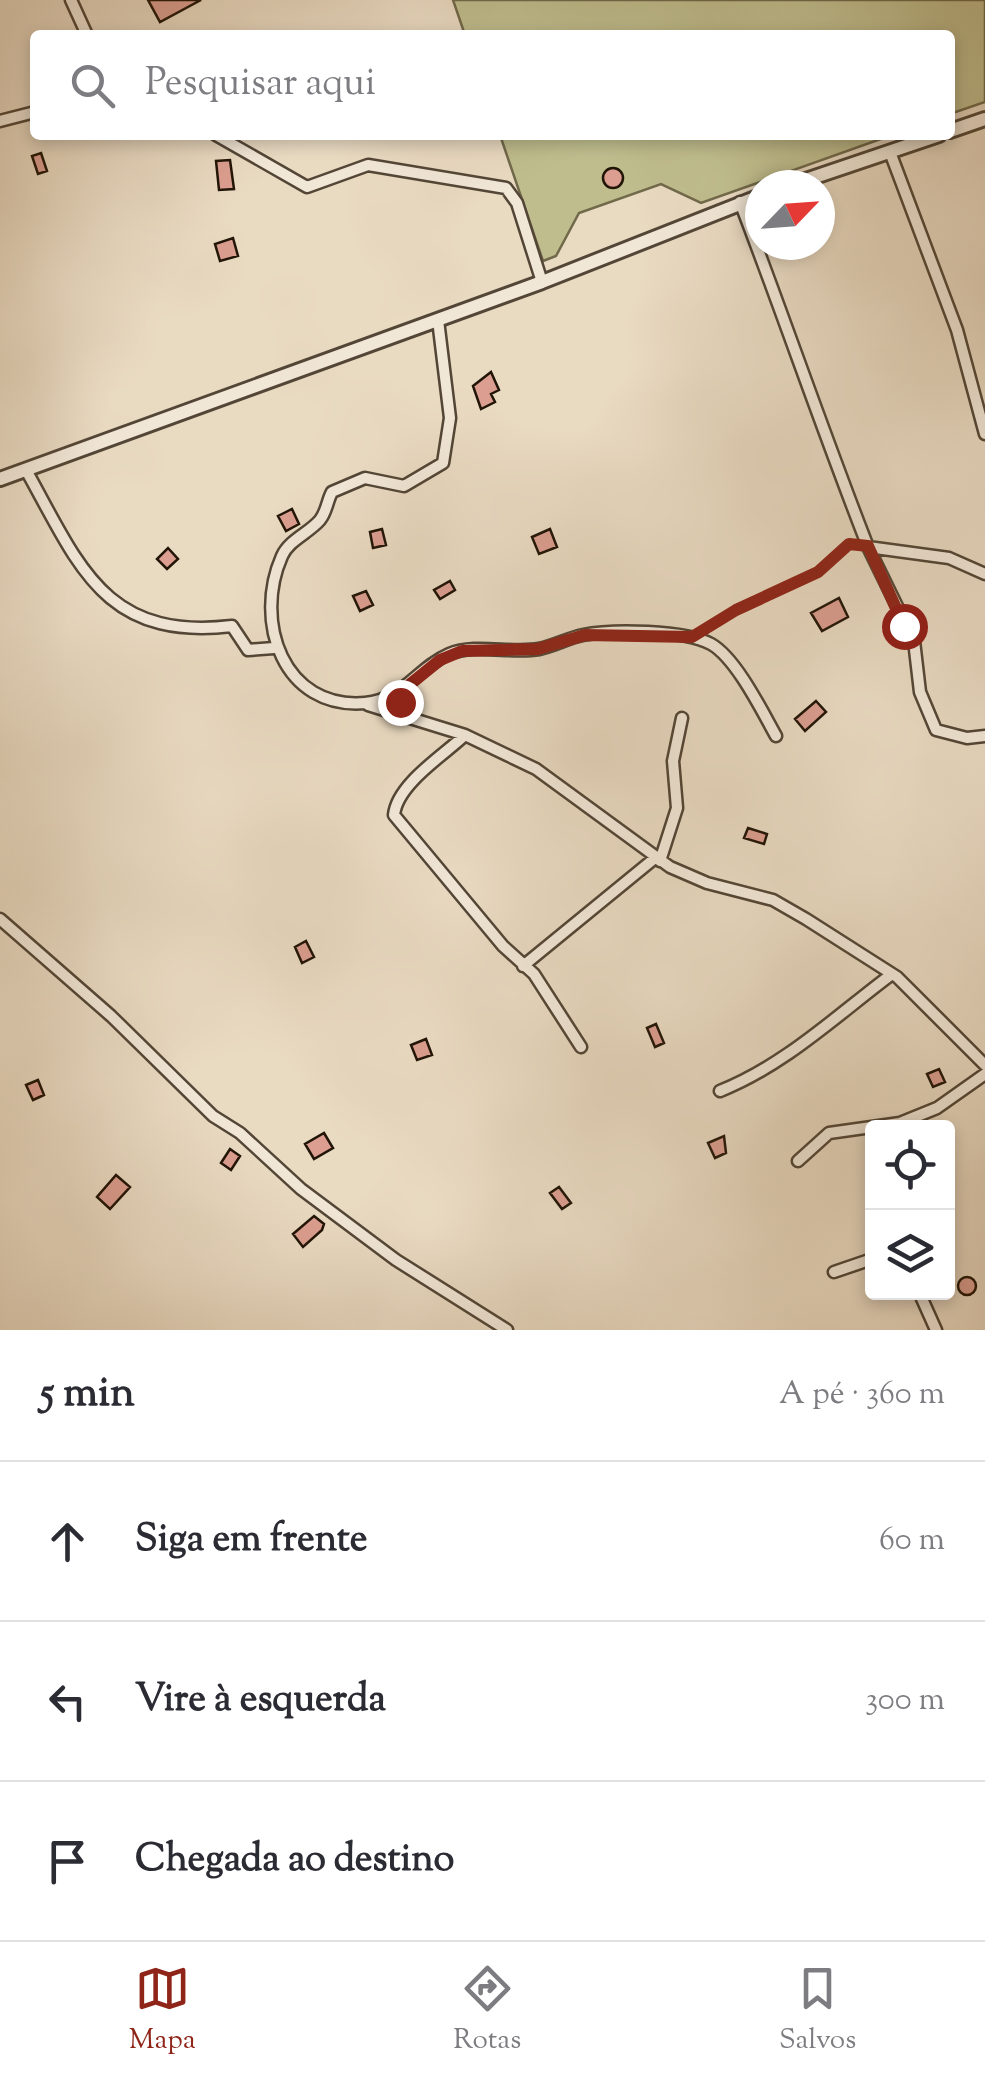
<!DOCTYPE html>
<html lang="pt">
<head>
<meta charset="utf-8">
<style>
	:root { --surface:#fff; --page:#f2f2f3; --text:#2b2b33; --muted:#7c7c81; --line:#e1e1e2; --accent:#8f2418 }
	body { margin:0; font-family:"Sorts Mill Goudy",serif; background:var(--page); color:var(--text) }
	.controls { position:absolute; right:30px; bottom:30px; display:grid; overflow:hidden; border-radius:10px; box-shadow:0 5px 15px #0003 }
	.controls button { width:90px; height:90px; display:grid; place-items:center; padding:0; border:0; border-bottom:2px solid var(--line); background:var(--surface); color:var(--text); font:50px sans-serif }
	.compass { position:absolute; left:745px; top:170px; width:90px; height:90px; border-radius:50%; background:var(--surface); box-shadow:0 5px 15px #0003; rotate:65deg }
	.stop { position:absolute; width:30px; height:30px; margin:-22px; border:8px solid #8f2418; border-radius:50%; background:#fff }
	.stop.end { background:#8f2418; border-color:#fff; box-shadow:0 2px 10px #0008 }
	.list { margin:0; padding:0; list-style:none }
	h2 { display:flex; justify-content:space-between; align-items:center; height:130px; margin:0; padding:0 40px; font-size:42px }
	h2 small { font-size:32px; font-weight:400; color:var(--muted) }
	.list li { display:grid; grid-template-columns:65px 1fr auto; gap:30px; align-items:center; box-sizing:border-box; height:160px; padding:0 40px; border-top:2px solid var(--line) }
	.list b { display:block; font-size:38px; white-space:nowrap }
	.list em { font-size:32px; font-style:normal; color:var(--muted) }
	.icon { flex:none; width:55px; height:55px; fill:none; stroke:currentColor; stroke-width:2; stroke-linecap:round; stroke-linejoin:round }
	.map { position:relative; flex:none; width:985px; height:1330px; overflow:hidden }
	.search { position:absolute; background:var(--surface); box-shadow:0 5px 15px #0003; left:30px; right:30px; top:30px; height:110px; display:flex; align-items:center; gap:25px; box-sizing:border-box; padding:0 35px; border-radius:10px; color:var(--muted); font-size:38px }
	.sheet { height:610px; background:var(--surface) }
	nav { display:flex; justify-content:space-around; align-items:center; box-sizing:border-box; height:140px; border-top:2px solid var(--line); background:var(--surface); font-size:28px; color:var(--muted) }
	nav a { display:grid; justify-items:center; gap:5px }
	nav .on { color:var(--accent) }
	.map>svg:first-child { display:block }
	.green { fill:#bfbd8e; stroke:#70694a; stroke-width:2.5 }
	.building { fill:#db9e90; stroke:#211507; stroke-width:2.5 }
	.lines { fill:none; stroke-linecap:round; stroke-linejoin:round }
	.minor-casing { stroke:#534636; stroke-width:15 }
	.tertiary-casing { stroke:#534636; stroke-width:18 }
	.path { stroke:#211507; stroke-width:2.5; stroke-dasharray:8 5; stroke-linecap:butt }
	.minor { stroke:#f1e7d7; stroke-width:10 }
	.tertiary { stroke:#f1e7d7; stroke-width:12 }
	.route { stroke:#8f2418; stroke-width:12 }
</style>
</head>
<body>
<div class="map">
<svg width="985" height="1330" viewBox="0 0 985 1330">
	<rect width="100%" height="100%" fill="#e9dac2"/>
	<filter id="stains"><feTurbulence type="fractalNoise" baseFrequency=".002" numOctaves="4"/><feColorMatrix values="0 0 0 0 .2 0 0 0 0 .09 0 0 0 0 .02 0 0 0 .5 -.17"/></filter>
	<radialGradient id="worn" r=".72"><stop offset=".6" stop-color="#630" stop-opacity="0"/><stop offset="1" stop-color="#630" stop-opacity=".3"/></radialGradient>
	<!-- green -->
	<path class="green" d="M453 0H985V102L950 114V35H465Z
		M500 135H892L701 203 661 184 579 213 556 256 543 261Z"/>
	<!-- building -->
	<path class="building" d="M148 0H201L160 22Z
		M41 153 47 171 38 174 32 156Z
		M230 160 234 189 219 190 216 161Z
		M603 178a10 10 0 1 1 20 0a10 10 0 1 1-20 0Z
		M233 238 238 256 220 261 215 244Z
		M491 372 499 390 491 394 495 402 481 409 473 386Z
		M292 509 299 524 286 531 278 516Z
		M382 529 386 545 373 548 370 532Z
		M550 529 557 547 539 554 532 537Z
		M168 548 178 559 167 569 157 559Z
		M450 581 455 590 440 599 434 590Z
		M366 591 373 605 360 611 353 596Z
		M839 598 848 617 822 631 811 613Z
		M816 701 826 712 805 731 795 719Z
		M748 828 767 834 764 844 744 838Z
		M306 941 314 957 302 963 295 947Z
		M656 1024 664 1043 655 1047 647 1028Z
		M426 1039 432 1055 417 1060 411 1045Z
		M939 1069 945 1082 933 1087 927 1074Z
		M38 1080 44 1095 33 1100 26 1085Z
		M324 1133 333 1148 314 1159 305 1144Z
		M724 1136 726 1153 715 1158 708 1143Z
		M230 1149 240 1156 231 1170 221 1163Z
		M116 1175 130 1187 110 1209 97 1197Z
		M559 1187 571 1203 562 1209 550 1193Z
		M314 1216 324 1224 322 1230 303 1247 293 1234Z
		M958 1286a9 9 0 1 1 18 0a9 9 0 1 1-18 0Z"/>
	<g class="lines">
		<!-- minor casing -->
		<g class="minor-casing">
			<path id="minor" d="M71 0 87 35
				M0 121 35 112
				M216 135 307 187 368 165 506 188 517 203 542 282
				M890 152 957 330 985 434
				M740 202C784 317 823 432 868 547L949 558 985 574
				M438 320 450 418 443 463 404 486 365 478 332 492C327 501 327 511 320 520 309 533 289 540 282 556 253 621 283 710 365 703 403 700 417 668 449 654 475 643 511 654 539 649 554 646 568 638 583 635 612 629 685 630 711 644 736 658 762 711 776 736
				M26 470C79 565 104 641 232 626L248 650 274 648
				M868 547 914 641 920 692 936 730 967 738 985 736
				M368 705 465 735 536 769 670 867 707 883 773 900 806 919 897 977 985 1065
				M465 735C444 755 397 784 394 815L503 946 534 974 581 1047
				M660 861 677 808 673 761 682 718
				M0 919 111 1016 213 1116 240 1133 301 1189 396 1260 507 1330
				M523 966 655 858
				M720 1091C785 1065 836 1016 892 974
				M798 1161 829 1133 900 1123 937 1108 985 1074
				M834 1272 872 1259
				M919 1292 936 1330"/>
		</g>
		<!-- tertiary casing -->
		<g class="tertiary-casing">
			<path id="tertiary" d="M950 131 985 119
				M791 185 939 135
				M0 479 542 282 760 196"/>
		</g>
		<!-- path -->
		<path class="path" d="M706 629 817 572 849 544 857 545"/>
		<!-- minor -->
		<use href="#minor" class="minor"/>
		<!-- tertiary -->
		<use href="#tertiary" class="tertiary"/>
	</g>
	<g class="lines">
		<!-- route -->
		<path class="route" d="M400 702 403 690 440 660 462 651 538 649 585 635 692 637 736 610 818 572 849 544 868 546 904 626"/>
	</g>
	<rect width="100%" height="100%" filter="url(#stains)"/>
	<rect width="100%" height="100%" fill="url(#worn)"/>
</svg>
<div class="controls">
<button><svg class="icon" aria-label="locate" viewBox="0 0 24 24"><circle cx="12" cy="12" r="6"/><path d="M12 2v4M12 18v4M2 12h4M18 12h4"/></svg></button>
<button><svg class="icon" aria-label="layers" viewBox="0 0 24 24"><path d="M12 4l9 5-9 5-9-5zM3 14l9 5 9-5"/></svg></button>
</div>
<svg class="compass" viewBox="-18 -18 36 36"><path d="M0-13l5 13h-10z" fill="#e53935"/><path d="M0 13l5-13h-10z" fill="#7c7c81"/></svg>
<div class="stop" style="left:904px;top:626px"></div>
<div class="stop end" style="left:400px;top:702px"></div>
<div class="search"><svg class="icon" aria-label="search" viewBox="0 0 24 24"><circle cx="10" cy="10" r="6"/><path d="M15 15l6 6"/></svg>Pesquisar aqui</div>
</div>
<section class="sheet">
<h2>5 min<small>A pé · 360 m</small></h2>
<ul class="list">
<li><svg class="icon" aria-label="ahead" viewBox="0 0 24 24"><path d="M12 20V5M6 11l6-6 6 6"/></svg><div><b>Siga em frente</b></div><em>60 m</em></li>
<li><svg class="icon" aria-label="left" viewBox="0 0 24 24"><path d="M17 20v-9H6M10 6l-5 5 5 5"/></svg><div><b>Vire à esquerda</b></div><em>300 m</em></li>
<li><svg class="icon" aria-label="arrive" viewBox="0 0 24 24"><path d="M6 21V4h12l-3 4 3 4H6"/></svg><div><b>Chegada ao destino</b></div></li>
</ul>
</section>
<nav>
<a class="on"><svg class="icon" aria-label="map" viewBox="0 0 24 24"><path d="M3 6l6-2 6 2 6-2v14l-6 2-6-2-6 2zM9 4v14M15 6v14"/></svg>Mapa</a>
<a><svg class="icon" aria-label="directions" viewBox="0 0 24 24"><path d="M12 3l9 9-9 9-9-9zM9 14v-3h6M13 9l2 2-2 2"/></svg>Rotas</a>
<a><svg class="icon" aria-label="saved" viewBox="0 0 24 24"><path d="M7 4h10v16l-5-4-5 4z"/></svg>Salvos</a>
</nav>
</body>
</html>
